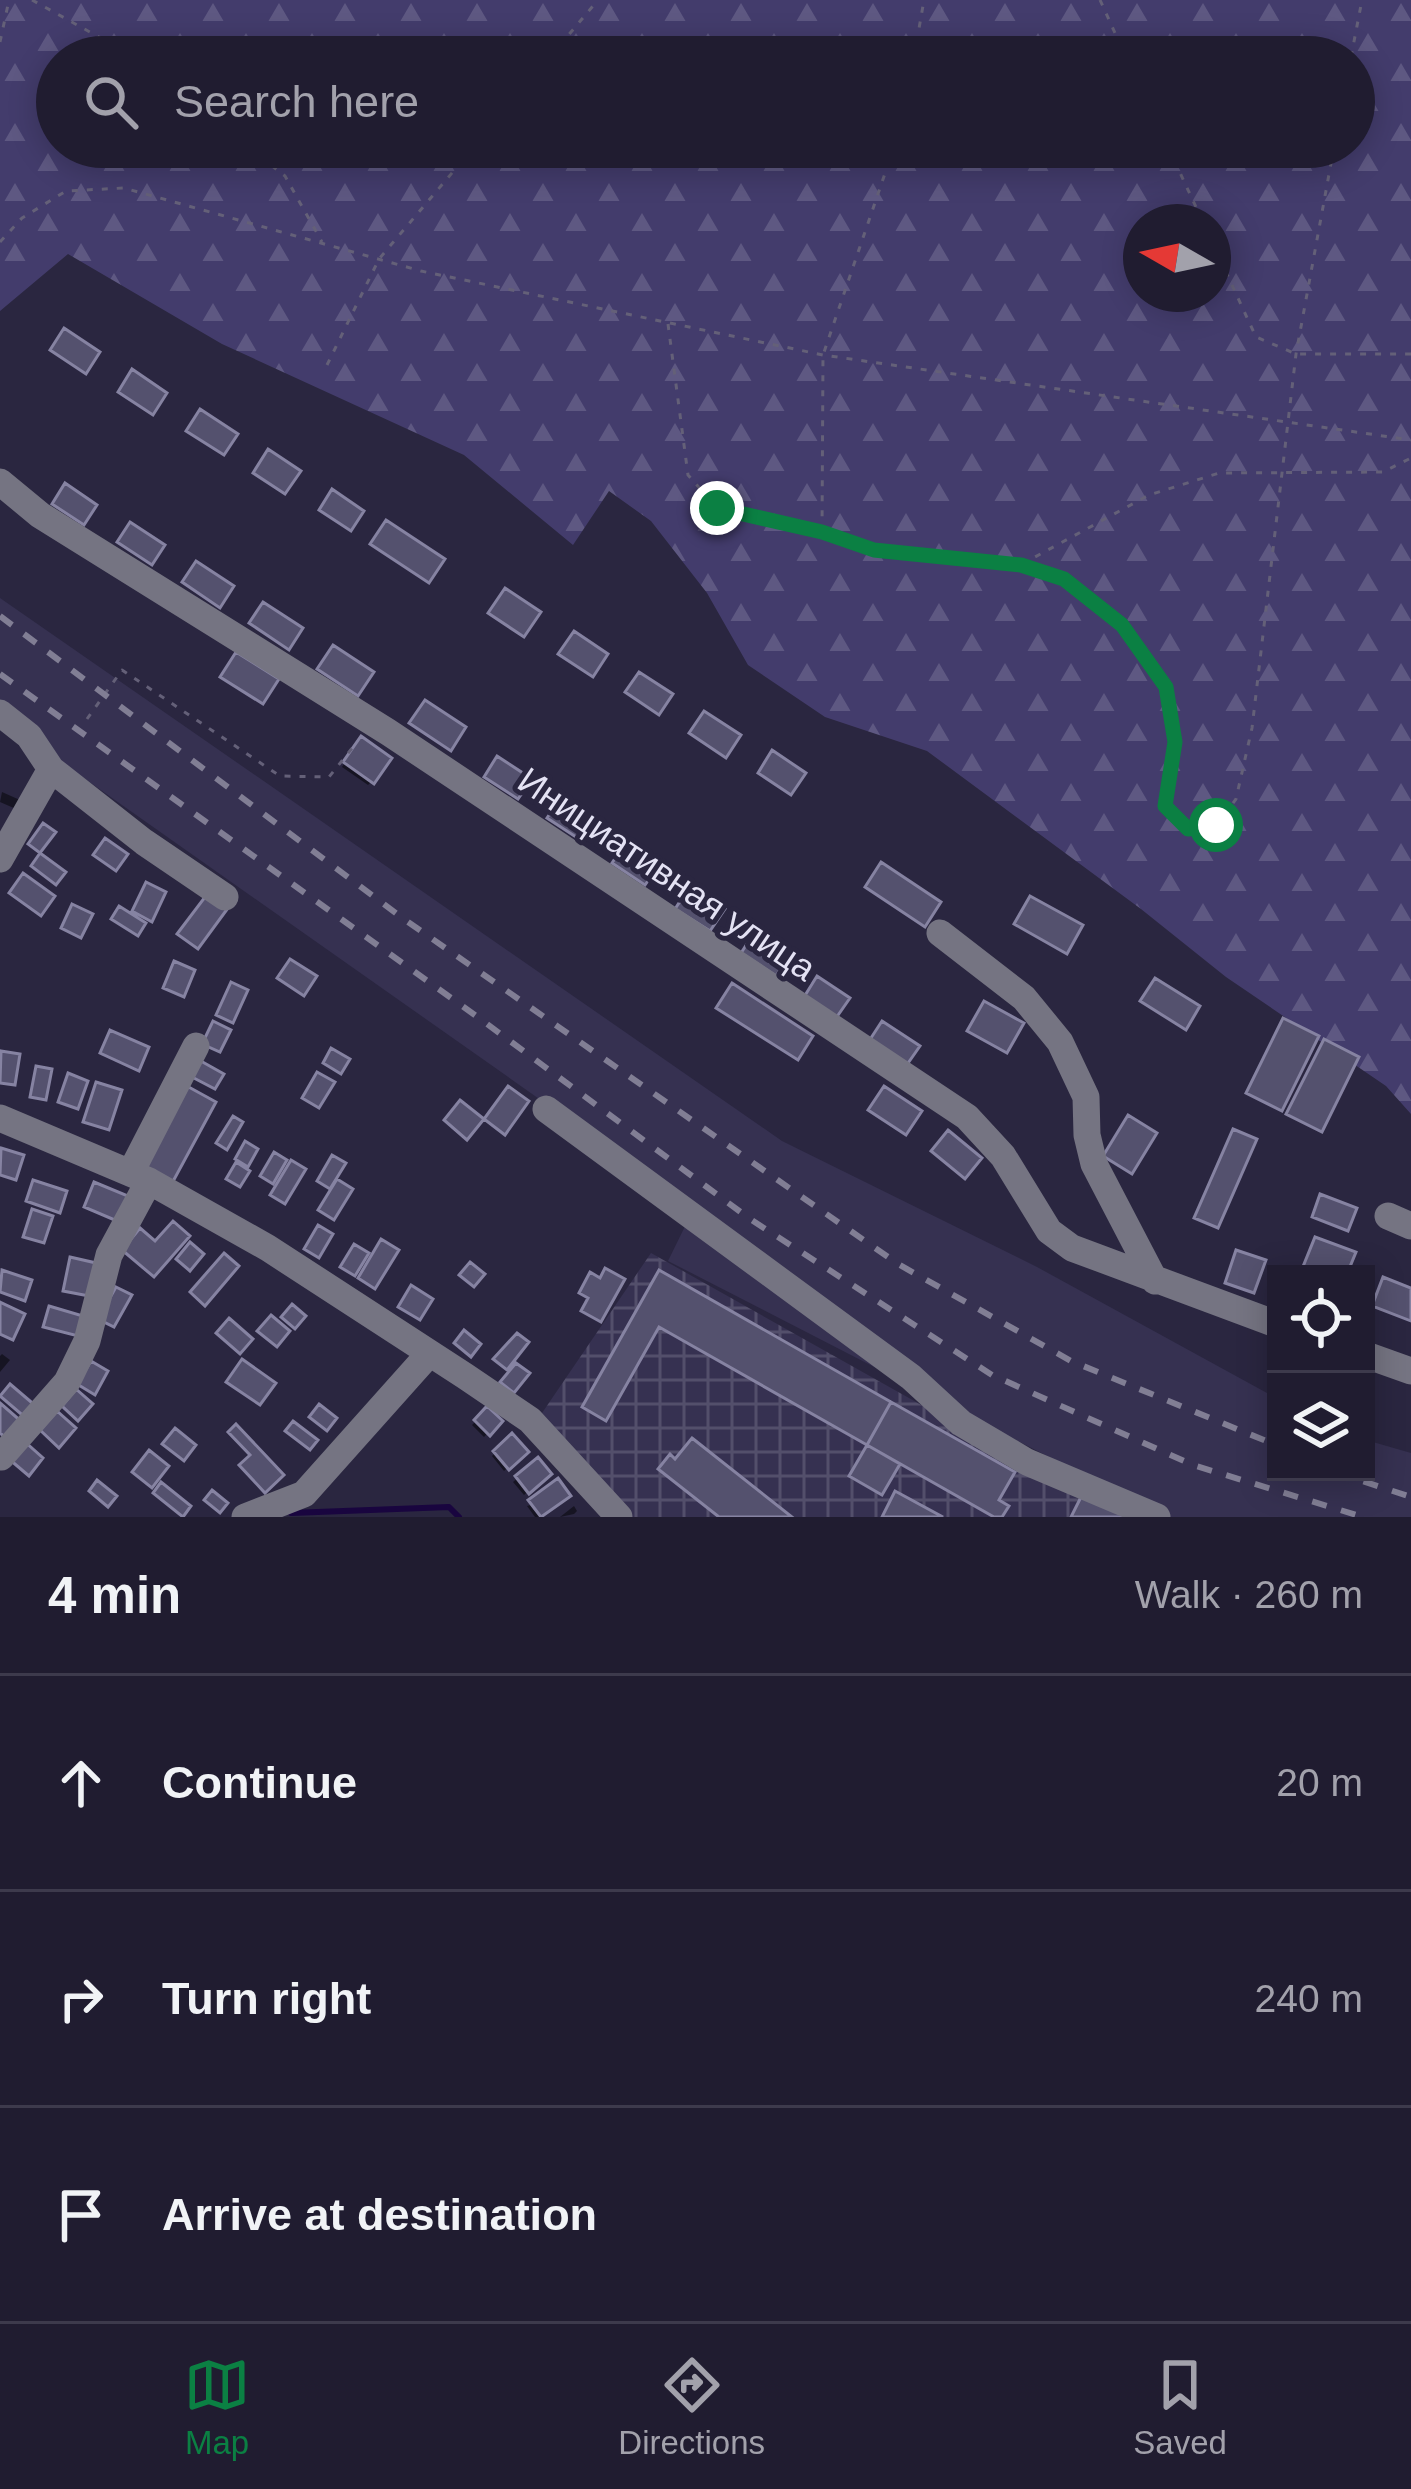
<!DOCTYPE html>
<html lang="en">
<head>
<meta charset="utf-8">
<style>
	:root { --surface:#201c30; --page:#282538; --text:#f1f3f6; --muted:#a2a1ab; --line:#3d3a4c; --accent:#0b8043 }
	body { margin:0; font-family:Helvetica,sans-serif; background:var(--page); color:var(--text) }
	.controls { position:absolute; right:36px; bottom:36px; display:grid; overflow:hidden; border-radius:0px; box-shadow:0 6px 30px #0003 }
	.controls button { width:108px; height:108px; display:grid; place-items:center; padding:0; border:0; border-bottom:3px solid var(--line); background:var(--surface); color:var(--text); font:60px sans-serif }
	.compass { position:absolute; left:1123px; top:204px; width:108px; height:108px; border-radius:50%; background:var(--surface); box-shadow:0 6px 30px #0003; rotate:279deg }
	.stop { position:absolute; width:36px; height:36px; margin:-27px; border:9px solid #0b8043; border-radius:50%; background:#fff }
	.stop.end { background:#0b8043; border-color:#fff; box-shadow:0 3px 12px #0008 }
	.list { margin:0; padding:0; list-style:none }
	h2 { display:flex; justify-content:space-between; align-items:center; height:156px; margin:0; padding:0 48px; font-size:51px }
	h2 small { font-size:39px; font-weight:400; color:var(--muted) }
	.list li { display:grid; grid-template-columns:78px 1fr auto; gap:36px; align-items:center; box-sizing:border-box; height:216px; padding:0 48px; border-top:3px solid var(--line) }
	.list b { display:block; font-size:45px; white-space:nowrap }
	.list em { font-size:39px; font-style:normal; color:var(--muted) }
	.icon { flex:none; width:66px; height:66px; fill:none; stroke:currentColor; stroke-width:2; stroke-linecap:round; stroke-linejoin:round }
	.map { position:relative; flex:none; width:1411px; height:1517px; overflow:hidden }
	.search { position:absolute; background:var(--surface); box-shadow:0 6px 30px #0003; left:36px; right:36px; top:36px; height:132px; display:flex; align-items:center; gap:30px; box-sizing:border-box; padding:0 42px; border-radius:66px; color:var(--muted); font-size:45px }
	.sheet { height:804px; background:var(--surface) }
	nav { display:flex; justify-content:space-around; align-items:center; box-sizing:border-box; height:168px; border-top:3px solid var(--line); background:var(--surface); font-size:33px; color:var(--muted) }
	nav a { display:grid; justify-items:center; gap:6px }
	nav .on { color:var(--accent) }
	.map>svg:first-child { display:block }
	.built { fill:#363151 }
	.industrial { fill:url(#industrial-grid) }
	.forest { fill:url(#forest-firs); fill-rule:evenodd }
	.shadow { fill:#0007 }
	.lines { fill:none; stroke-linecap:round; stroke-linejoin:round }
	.stream { stroke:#19053f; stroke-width:6 }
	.building { fill:#54516e; stroke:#8683a2; stroke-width:3 }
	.path { stroke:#646078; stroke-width:3; stroke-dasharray:6 9; stroke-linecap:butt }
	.minor { stroke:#757482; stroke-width:27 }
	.rail { stroke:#817e94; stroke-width:6; stroke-dasharray:15 15; stroke-linecap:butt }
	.route { stroke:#0b8043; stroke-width:15 }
	.labels { text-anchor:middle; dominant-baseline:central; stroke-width:10; stroke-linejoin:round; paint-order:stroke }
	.street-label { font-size:36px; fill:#e4e2f4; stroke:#2a2640 }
</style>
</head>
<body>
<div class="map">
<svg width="1411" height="1517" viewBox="0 0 1411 1517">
	<defs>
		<pattern id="industrial-grid" width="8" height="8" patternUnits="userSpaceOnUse" patternTransform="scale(3)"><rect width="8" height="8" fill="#363151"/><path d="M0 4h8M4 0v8" fill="none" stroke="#534f6b"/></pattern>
		<pattern id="forest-firs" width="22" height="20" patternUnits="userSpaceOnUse" patternTransform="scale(3)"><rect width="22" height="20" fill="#433c6c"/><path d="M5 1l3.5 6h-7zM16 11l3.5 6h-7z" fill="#5e5882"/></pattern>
	</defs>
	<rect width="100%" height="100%" fill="#2a2640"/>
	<!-- built -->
	<path class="built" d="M0 598 782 1141 1037 1267 1276 1398V1472H1366V1440L1411 1453V1517H1166L668 1261 694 1208 0 719Z"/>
	<!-- industrial -->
	<path class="industrial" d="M651 1253 989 1443 1151 1517H630L540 1416Z"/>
	<!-- forest -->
	<path class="forest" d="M0 0H1411V1114L1386 1086 1226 977 1141 909 927 751 825 717 748 665 707 593 651 521 609 491 573 545 464 455 222 344 68 254 0 311ZM57 57H1354V147H57ZM1141 222H1213V294H1141Z"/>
	<!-- shadow -->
	<path class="shadow" d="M358 743 371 782 368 785 342 767Z
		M2 792 20 800 16 809 0 802Z
		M659 1274 995 1501 999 1517 897 1463 879 1494 850 1478 868 1446 656 1326 604 1419 583 1408Z
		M2 1354 10 1360 0 1372V1356Z
		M487 1410 499 1421 484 1437 472 1425Z
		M512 1437 525 1452 504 1471 492 1456Z
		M537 1461 548 1474 524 1495 513 1482Z
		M567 1496 540 1517H535L527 1506Z
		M574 1506 577 1511 574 1514 560 1517Z"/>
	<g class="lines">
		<!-- stream -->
		<path class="stream" d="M291 1513 449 1507 459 1517"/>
	</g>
	<!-- building -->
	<path class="building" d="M64 328 100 352 86 374 50 350Z
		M132 369 167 393 153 415 118 392Z
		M200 409 238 434 224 455 186 431Z
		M268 449 301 471 285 494 253 473Z
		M65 483 97 505 84 525 52 504Z
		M332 489 364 511 351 531 319 510Z
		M386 520 445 559 429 583 370 544Z
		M130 522 165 545 152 565 117 542Z
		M196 561 234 586 220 608 182 582Z
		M505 588 541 612 524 637 488 613Z
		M263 602 303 628 289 650 249 623Z
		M574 631 608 654 593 677 558 654Z
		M333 645 374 672 358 696 317 669Z
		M236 652 279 679 263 704 220 677Z
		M639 672 673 694 659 715 625 692Z
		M425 700 466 727 451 751 409 723Z
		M704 711 741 735 726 758 689 733Z
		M361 736 392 758 374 784 343 762Z
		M772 750 806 773 791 795 758 773Z
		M497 756 532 779 518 799 484 777Z
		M561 797 593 818 579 839 547 818Z
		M43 823 56 832 40 853 28 844Z
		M105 838 128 854 116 871 93 855Z
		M626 842 660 864 645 885 612 863Z
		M40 853 66 872 56 885 31 866Z
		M881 862 941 902 925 927 865 887Z
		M23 873 55 896 41 916 9 893Z
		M146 882 166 892 152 922 132 911Z
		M690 886 725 909 710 931 675 909Z
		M208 893 228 908 198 949 177 934Z
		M1030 896 1083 925 1067 954 1014 924Z
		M72 904 93 914 81 938 61 928Z
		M119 906 146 923 138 936 111 919Z
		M754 933 789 956 776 976 741 953Z
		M290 959 317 976 304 996 277 978Z
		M174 961 195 970 184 997 163 988Z
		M817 976 850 998 836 1018 804 997Z
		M1155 978 1200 1006 1186 1030 1140 1001Z
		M231 982 248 990 233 1023 216 1015Z
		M732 983 813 1036 798 1060 716 1008Z
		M984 1001 1024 1023 1007 1053 967 1031Z
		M1283 1018 1319 1036 1282 1111 1246 1093Z
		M213 1021 231 1030 220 1052 202 1044Z
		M882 1021 920 1046 906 1066 869 1041Z
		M110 1030 149 1047 139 1071 100 1053Z
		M1324 1039 1359 1057 1322 1132 1286 1114Z
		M331 1048 350 1059 341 1074 323 1063Z
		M1 1051 20 1054 15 1085 0 1083Z
		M199 1060 224 1074 215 1089 190 1076Z
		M36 1066 52 1069 46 1100 30 1097Z
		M317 1072 335 1082 319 1108 302 1098Z
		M68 1073 88 1081 78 1109 58 1102Z
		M96 1082 122 1090 109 1130 83 1122Z
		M185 1085 216 1102 170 1187 139 1170Z
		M508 1086 529 1101 505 1135 484 1119Z
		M884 1086 922 1111 906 1135 868 1110Z
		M460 1100 484 1119 467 1140 444 1120Z
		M1128 1115 1157 1133 1132 1174 1103 1156Z
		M233 1116 243 1122 227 1150 216 1143Z
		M1233 1129 1257 1139 1218 1228 1194 1218Z
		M948 1130 982 1158 965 1179 931 1151Z
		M245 1141 258 1149 248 1167 235 1159Z
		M1 1148 24 1155 16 1180 0 1175Z
		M274 1152 287 1160 273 1184 260 1176Z
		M332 1155 346 1163 330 1189 317 1181Z
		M291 1160 306 1169 285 1204 270 1195Z
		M236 1162 250 1171 240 1187 226 1179Z
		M337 1179 353 1189 334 1220 318 1210Z
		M33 1180 67 1191 60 1213 26 1201Z
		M94 1182 128 1196 117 1221 84 1207Z
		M1320 1194 1357 1208 1348 1231 1312 1217Z
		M32 1209 53 1216 44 1243 23 1237Z
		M173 1221 190 1236 154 1277 122 1250 140 1228 155 1241Z
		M318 1225 333 1234 319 1258 304 1249Z
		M1315 1237 1356 1252 1347 1274H1300Z
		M381 1239 399 1250 375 1289 358 1278Z
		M190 1242 204 1254 190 1271 176 1259Z
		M354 1244 369 1253 355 1276 340 1267Z
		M1236 1250 1266 1260 1254 1293 1225 1283Z
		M224 1253 239 1266 205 1306 190 1292Z
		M70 1257 96 1263 89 1296 63 1291Z
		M470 1262 485 1274 474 1287 459 1275Z
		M605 1268 625 1279 601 1322 581 1311 588 1298 579 1293 590 1272 600 1278Z
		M2 1270 32 1280 25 1301 0 1292Z
		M659 1270 891 1402 867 1445 659 1327 606 1421 582 1407Z
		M1383 1277 1411 1288V1321L1372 1306Z
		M411 1285 433 1299 420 1320 398 1307Z
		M116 1287 132 1295 114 1327 98 1319Z
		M0 1302 25 1314 13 1340 0 1334Z
		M292 1304 306 1316 295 1329 281 1317Z
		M49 1306 83 1316 78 1336 43 1327Z
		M271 1315 290 1331 277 1347 257 1331Z
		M229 1318 253 1339 240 1354 216 1333Z
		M464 1330 481 1344 471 1357 454 1343Z
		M517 1333 529 1342 507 1370 493 1359Z
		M242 1359 276 1383 260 1405 226 1382Z
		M91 1361 108 1371 95 1395 77 1384Z
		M516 1363 530 1373 514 1393 500 1382Z
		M10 1384 37 1407 27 1419 0 1396Z
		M76 1389 93 1404 78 1421 62 1406Z
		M891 1402 1015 1472 999 1500 1009 1506 1002 1517H994L867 1445Z
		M0 1403 23 1423 8 1440 0 1433Z
		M319 1404 337 1418 327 1431 309 1417Z
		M487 1406 503 1421 490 1436 474 1420Z
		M57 1411 76 1428 59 1448 40 1430Z
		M293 1421 318 1440 310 1450 285 1431Z
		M236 1424 284 1475 265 1493 239 1465 250 1455 228 1432Z
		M175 1428 196 1445 184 1461 162 1444Z
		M512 1433 529 1452 509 1470 493 1451Z
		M692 1438 792 1517H719L658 1469 670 1454 675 1459Z
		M24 1441 43 1458 29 1476 9 1459Z
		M867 1445 900 1464 882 1495 849 1476Z
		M149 1450 169 1466 152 1488 132 1472Z
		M538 1457 552 1474 529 1494 515 1476Z
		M558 1478 571 1496 541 1517 528 1500Z
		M97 1480 117 1496 108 1507 89 1491Z
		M161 1482 191 1506 183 1517 153 1493Z
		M212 1490 228 1503 220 1513 204 1500Z
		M895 1491 943 1517H882Z
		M1083 1493 1131 1517H1071Z"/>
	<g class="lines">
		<!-- path -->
		<path class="path" d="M32 0 135 57
			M1100 0 1126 57
			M0 42 9 0
			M550 57 598 0
			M914 57 924 0
			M1351 57 1362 0
			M248 147 285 176 322 242
			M894 147 823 355 822 533 874 550 1021 565 1064 579 1122 625 1166 687 1175 742 1165 806 1188 829 1217 825 1236 799 1252 728 1296 354 1334 147
			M1168 147 1203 222
			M0 242 22 218 66 191 124 188 421 271 823 355 1411 440
			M1213 244 1256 337 1296 354H1411
			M668 324 688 475 717 508 820 532
			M327 365 379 259 474 147
			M1022 564 1149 495 1219 473 1383 472 1411 458
			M87 719 122 670 280 776 329 777 357 742"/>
		<!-- minor -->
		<path class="minor" d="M0 482 40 515 388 732 967 1117 1003 1156 1049 1231 1072 1248 1276 1324
			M0 713 29 736 51 769 144 842 225 897
			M0 859 51 769
			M940 933 1024 998 1060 1042 1086 1097 1087 1135 1094 1164 1155 1281
			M546 1109 911 1377 961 1423 1027 1462 1157 1517
			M0 1118 149 1181 268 1248 465 1376 530 1420 619 1517
			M131 1172 196 1046
			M1388 1216 1411 1226
			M1366 1355 1411 1371
			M1 1457 67 1382 87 1341 109 1255 149 1181
			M245 1517 304 1494 429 1354"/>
		<!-- rail -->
		<path class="rail" d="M0 616 401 917 898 1264 1071 1361 1276 1445
			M0 674 479 1018 750 1219 992 1375 1193 1465 1363 1517
			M1335 1472 1411 1497"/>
	</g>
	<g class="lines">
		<!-- route -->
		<path class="route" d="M717 508 822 532 874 550 1021 565 1064 579 1122 625 1166 687 1175 742 1165 806 1188 829 1216 825"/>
	</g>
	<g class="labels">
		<!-- street labels -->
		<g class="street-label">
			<text transform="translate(667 874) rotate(34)">Инициативная улица</text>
		</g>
	</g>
</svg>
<div class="controls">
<button><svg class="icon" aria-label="locate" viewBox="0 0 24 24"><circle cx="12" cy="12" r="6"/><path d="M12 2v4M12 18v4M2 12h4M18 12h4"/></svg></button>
<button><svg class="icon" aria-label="layers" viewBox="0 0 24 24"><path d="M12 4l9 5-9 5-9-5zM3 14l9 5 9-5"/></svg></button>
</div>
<svg class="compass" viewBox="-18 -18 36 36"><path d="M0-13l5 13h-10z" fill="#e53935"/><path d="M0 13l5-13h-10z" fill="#a2a1ab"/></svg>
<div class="stop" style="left:1216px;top:825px"></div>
<div class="stop end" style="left:717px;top:508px"></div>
<div class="search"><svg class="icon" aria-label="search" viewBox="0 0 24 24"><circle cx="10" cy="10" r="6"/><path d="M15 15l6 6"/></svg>Search here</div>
</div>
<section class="sheet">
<h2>4 min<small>Walk · 260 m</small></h2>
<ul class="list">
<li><svg class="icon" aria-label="ahead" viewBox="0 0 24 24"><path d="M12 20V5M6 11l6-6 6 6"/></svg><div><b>Continue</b></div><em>20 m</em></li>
<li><svg class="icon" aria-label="right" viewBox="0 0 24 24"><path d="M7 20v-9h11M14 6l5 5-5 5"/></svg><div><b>Turn right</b></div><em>240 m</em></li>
<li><svg class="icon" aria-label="arrive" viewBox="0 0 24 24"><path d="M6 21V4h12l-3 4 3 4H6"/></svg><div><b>Arrive at destination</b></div></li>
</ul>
</section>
<nav>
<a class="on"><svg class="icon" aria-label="map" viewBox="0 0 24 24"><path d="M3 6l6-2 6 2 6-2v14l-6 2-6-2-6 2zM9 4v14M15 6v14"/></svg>Map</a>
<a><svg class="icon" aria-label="directions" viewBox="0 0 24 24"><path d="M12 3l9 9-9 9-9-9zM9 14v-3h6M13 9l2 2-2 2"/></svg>Directions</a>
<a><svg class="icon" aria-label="saved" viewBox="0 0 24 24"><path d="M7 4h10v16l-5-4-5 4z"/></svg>Saved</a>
</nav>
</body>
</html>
